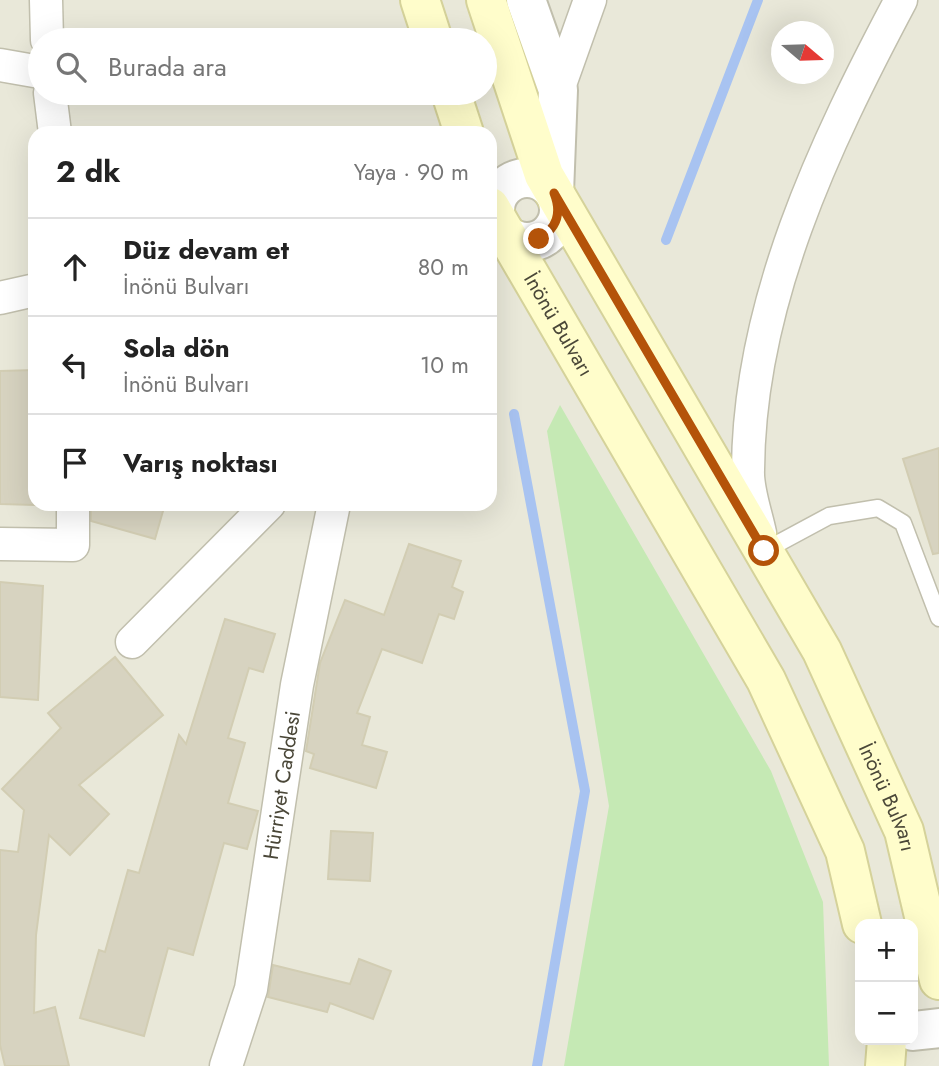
<!DOCTYPE html>
<html lang="tr">
<head>
<meta charset="utf-8">
<style>
	:root { --surface:#fff; --page:#f6f6f6; --text:#222; --muted:#767676; --line:#e0e0e0 }
	body { margin:0; font-family:Jost,sans-serif; background:var(--page); color:var(--text) }
	.controls { position:absolute; right:21px; bottom:21px; display:grid; overflow:hidden; border-radius:14px; box-shadow:0 7px 28px #0002 }
	.controls button { width:63px; height:63px; display:grid; place-items:center; padding:0; border:0; border-bottom:2px solid var(--line); background:var(--surface); color:var(--text); font:35px sans-serif }
	.compass { position:absolute; left:771px; top:21px; width:63px; height:63px; border-radius:50%; background:var(--surface); box-shadow:0 7px 28px #0002; rotate:109deg }
	.stop { position:absolute; width:21px; height:21px; margin:-16px; border:5px solid #b45309; border-radius:50%; background:#fff }
	.stop.end { background:#b45309; border-color:#fff; box-shadow:0 2px 7px #0008 }
	.list { margin:0; padding:0; list-style:none }
	h2 { display:flex; justify-content:space-between; align-items:center; height:91px; margin:0; padding:0 28px; font-size:30px }
	h2 small { font-size:23px; font-weight:400; color:var(--muted) }
	.list li { display:grid; grid-template-columns:46px 1fr auto; gap:21px; align-items:center; box-sizing:border-box; height:98px; padding:0 28px; border-top:2px solid var(--line) }
	.list b { display:block; font-size:26px; white-space:nowrap }
	.list p { margin:0; font-size:23px; white-space:nowrap; color:var(--muted) }
	.list em { font-size:23px; font-style:normal; color:var(--muted) }
	.icon { flex:none; width:38px; height:38px; fill:none; stroke:currentColor; stroke-width:2; stroke-linecap:round; stroke-linejoin:round }
	.map { position:relative; flex:none; width:939px; height:1066px; overflow:hidden }
	.search { position:absolute; background:var(--surface); box-shadow:0 7px 28px #0002; left:28px; top:28px; width:469px; height:77px; display:flex; align-items:center; gap:18px; box-sizing:border-box; padding:0 24px; border-radius:38px; color:var(--muted); font-size:26px }
	.panel { position:absolute; background:var(--surface); box-shadow:0 7px 28px #0002; left:28px; top:126px; width:469px; height:385px; border-radius:21px }
	.map>svg:first-child { display:block }
	.residential { fill:#e9e8d9; fill-rule:evenodd }
	.green { fill:#c5e9b4 }
	.lines { fill:none; stroke-linecap:round; stroke-linejoin:round }
	.stream { stroke:#a8c3f1; stroke-width:10 }
	.building { fill:#d7d3c0; stroke:#d2cdb3; stroke-width:2 }
	.service-casing { stroke:#c1bfad; stroke-width:19 }
	.minor-casing { stroke:#c1bfad; stroke-width:35 }
	.tertiary-casing { stroke:#c1bfad; stroke-width:42 }
	.secondary-casing { stroke:#d5d29a; stroke-width:42 }
	.service { stroke:#fff; stroke-width:16 }
	.minor { stroke:#fff; stroke-width:32 }
	.tertiary { stroke:#fff; stroke-width:38 }
	.secondary { stroke:#fffdcb; stroke-width:38 }
	.route { stroke:#b45309; stroke-width:9 }
	.labels { text-anchor:middle; dominant-baseline:central; stroke-width:5; stroke-linejoin:round; paint-order:stroke }
	.street-label { font-size:21px; fill:#4a4738; stroke:#fff }
</style>
</head>
<body>
<div class="map">
<svg width="939" height="1066" viewBox="0 0 939 1066">
	<rect width="100%" height="100%" fill="#f5f4eb"/>
	<!-- residential -->
	<path class="residential" d="M0 0H939V1066H0ZM782 32H824V74H782ZM40 40H485V93H40ZM35 133H490V504H35ZM860 924H913V1040H860Z"/>
	<!-- green -->
	<path class="green" d="M560 405 771 771 823 902 829 1066H564L609 806 547 431Z"/>
	<g class="lines">
		<!-- stream -->
		<path class="stream" d="M666 240 758 0
			M514 414 585 791 537 1066"/>
	</g>
	<!-- building -->
	<path class="building" d="M35 370V505L0 504V371Z
		M939 448V553L933 554 903 459Z
		M91 504H165L155 539 91 521Z
		M409 544 461 561 452 587 463 592 454 619 439 614 422 663 382 649 357 713 370 717 362 745 387 752 376 788 310 768 314 754 306 751 320 663 345 600 384 615Z
		M0 582 43 586 38 700 0 697Z
		M225 619 275 634 263 672 249 668 228 738 245 743 228 803 258 811 247 849 224 843 193 955 168 948 144 1036 80 1018 99 950 105 952 128 870 139 873 179 735 186 744Z
		M115 657 163 715 79 785 109 814 70 855 49 835 36 935 34 1013 55 1007 69 1066H5L0 1045V850L18 852 24 810 2 789 61 728 48 713Z
		M331 831 373 833 370 881 328 879Z
		M359 959 391 971 373 1019 330 1003 327 1012 268 997 273 965 350 984Z"/>
	<g class="lines">
		<!-- service casing -->
		<g class="service-casing">
			<path id="service" d="M764 551 829 516 878 508 903 523 939 618"/>
		</g>
		<!-- minor casing -->
		<g class="minor-casing">
			<g id="minor">
				<path d="M46 0 47 40"/>
				<path d="M0 65 40 72"/>
				<path d="M558 90 590 0"/>
				<path d="M50 93 55 133"/>
				<path d="M0 298 35 290"/>
				<path d="M760 533C756 513 747 490 748 470 749 303 824 145 901 0"/>
				<path d="M0 544 73 545V504"/>
				<path d="M132 642 269 504"/>
				<path id="s1" d="M226 1066 251 989 297 685 334 504"/>
			</g>
		</g>
		<!-- tertiary casing -->
		<g class="tertiary-casing">
			<path id="tertiary" d="M526 0 558 90 554 193
				M495 210a32 32 0 1 1 64 0a32 32 0 1 1-64 0Z
				M913 1031 939 1028"/>
		</g>
		<!-- secondary casing -->
		<g class="secondary-casing">
			<g id="secondary">
				<path d="M420 0 433 40"/>
				<path id="s2" d="M486 0 544 175 822 651 904 831 939 980"/>
				<path d="M451 93 464 133"/>
				<path id="s3" d="M490 207 766 680 845 851 862 924"/>
				<path d="M885 1066 887 1040"/>
			</g>
		</g>
		<!-- service -->
		<use href="#service" class="service"/>
		<!-- minor -->
		<use href="#minor" class="minor"/>
		<!-- tertiary -->
		<use href="#tertiary" class="tertiary"/>
		<!-- secondary -->
		<use href="#secondary" class="secondary"/>
	</g>
	<g class="lines">
		<!-- route -->
		<path class="route" d="M539 239C557 228 562 213 554 193L764 551"/>
	</g>
	<g class="labels">
		<!-- street labels -->
		<g class="street-label">
			<text stroke="none"><textPath href="#s3" startOffset="136">İnönü Bulvarı</textPath></text>
			<text stroke="none"><textPath href="#s1" startOffset="287">Hürriyet Caddesi</textPath></text>
			<text stroke="none"><textPath href="#s2" startOffset="896">İnönü Bulvarı</textPath></text>
		</g>
	</g>
</svg>
<div class="controls">
<button>+</button>
<button>−</button>
</div>
<svg class="compass" viewBox="-18 -18 36 36"><path d="M0-13l5 13h-10z" fill="#e53935"/><path d="M0 13l5-13h-10z" fill="#767676"/></svg>
<div class="stop" style="left:764px;top:551px"></div>
<div class="stop end" style="left:539px;top:239px"></div>
<div class="search"><svg class="icon" aria-label="search" viewBox="0 0 24 24"><circle cx="10" cy="10" r="6"/><path d="M15 15l6 6"/></svg>Burada ara</div>
<section class="panel">
<h2>2 dk<small>Yaya · 90 m</small></h2>
<ul class="list">
<li><svg class="icon" aria-label="ahead" viewBox="0 0 24 24"><path d="M12 20V5M6 11l6-6 6 6"/></svg><div><b>Düz devam et</b><p>İnönü Bulvarı</p></div><em>80 m</em></li>
<li><svg class="icon" aria-label="left" viewBox="0 0 24 24"><path d="M17 20v-9H6M10 6l-5 5 5 5"/></svg><div><b>Sola dön</b><p>İnönü Bulvarı</p></div><em>10 m</em></li>
<li><svg class="icon" aria-label="arrive" viewBox="0 0 24 24"><path d="M6 21V4h12l-3 4 3 4H6"/></svg><div><b>Varış noktası</b></div></li>
</ul>
</section>
</div>
</body>
</html>
